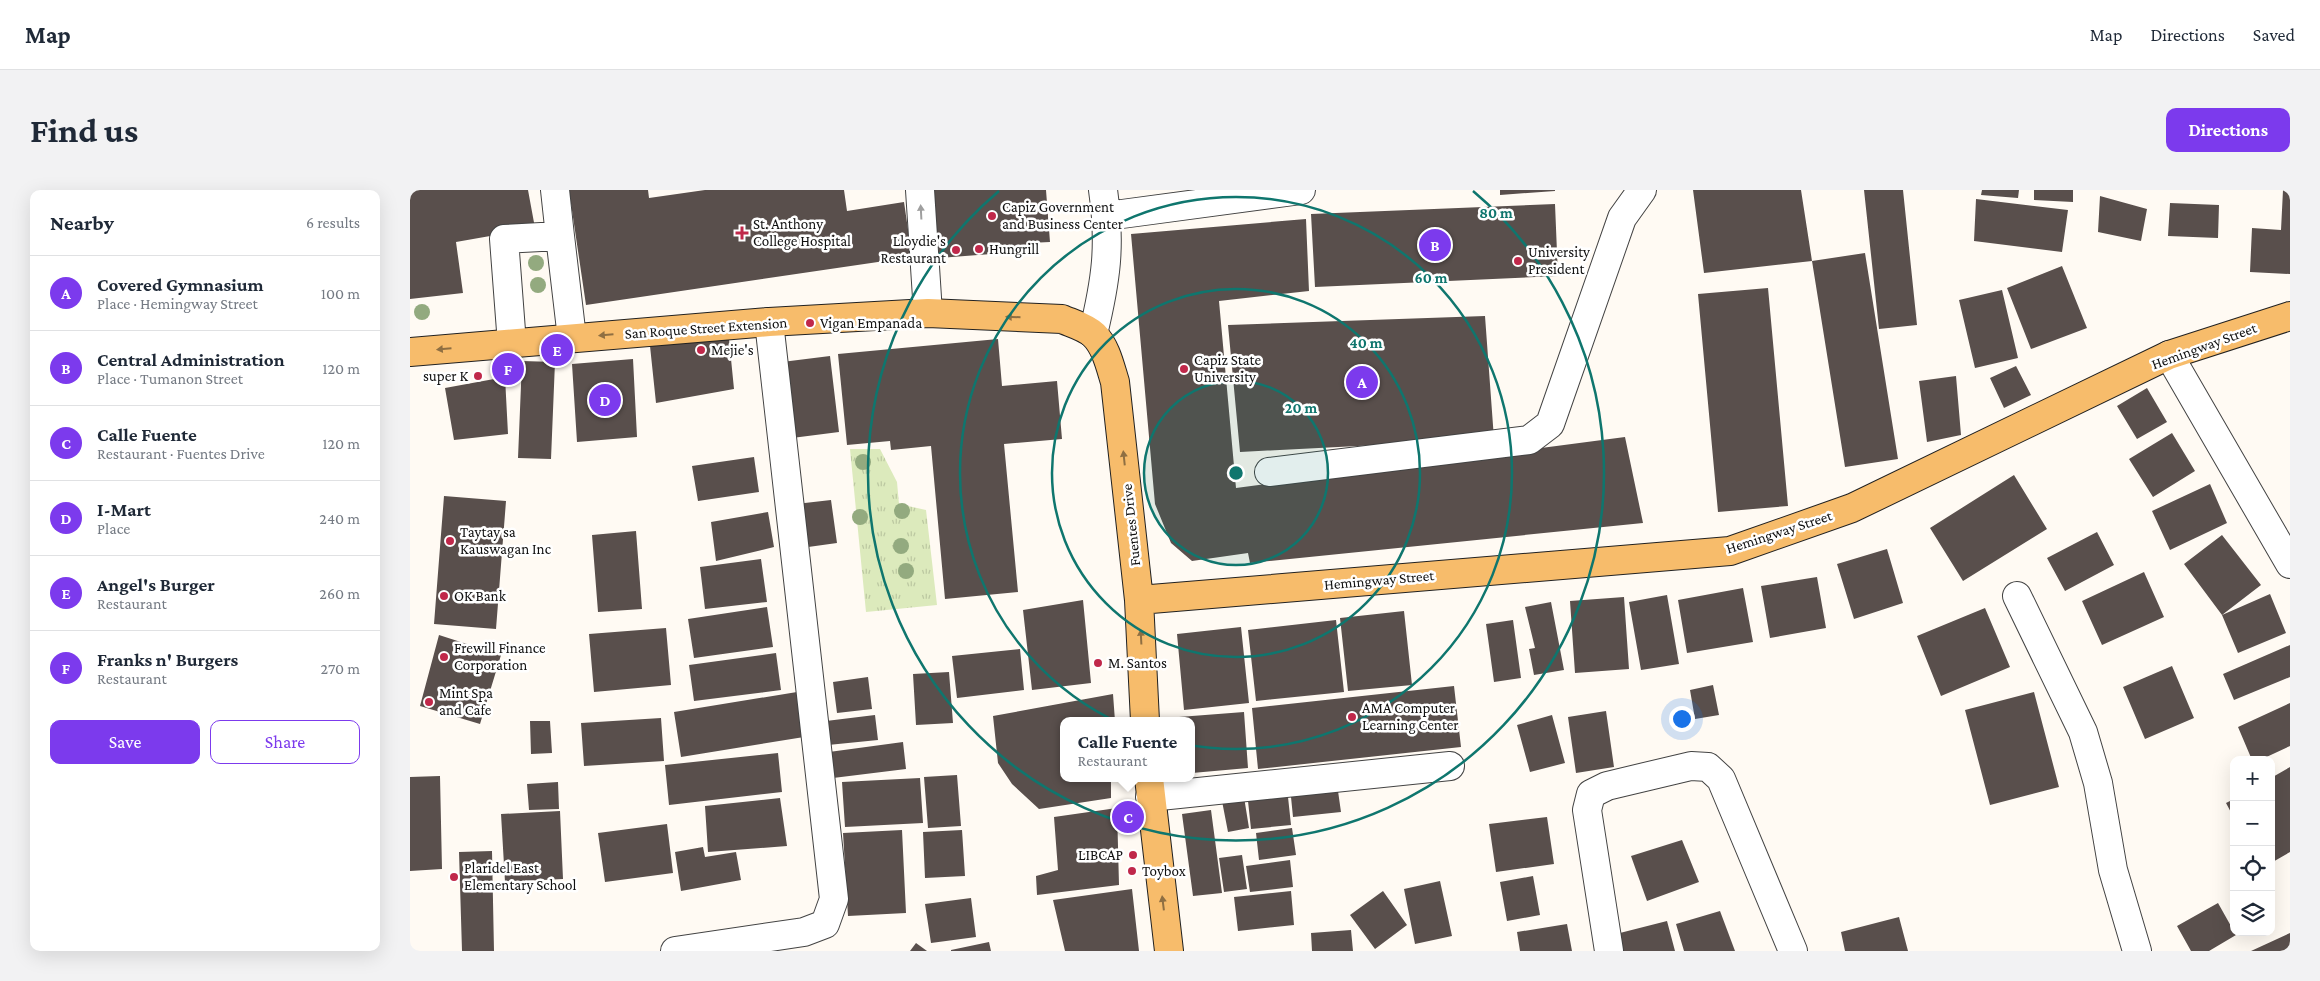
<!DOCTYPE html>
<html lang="en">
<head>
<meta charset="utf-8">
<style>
	:root { --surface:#fff; --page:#f2f2f3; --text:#1f2937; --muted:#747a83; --line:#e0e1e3; --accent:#7c3aed }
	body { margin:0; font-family:"Crimson Pro",serif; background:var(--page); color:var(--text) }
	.controls { position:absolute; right:15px; bottom:15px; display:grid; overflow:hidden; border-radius:10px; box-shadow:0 5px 20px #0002 }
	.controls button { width:45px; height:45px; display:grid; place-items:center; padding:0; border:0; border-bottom:1px solid var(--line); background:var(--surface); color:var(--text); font:25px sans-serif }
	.you { position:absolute; left:1271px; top:528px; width:18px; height:18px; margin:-12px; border:4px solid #fff; border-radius:50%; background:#1a73e8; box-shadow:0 0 0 8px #1a73e833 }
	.badge { display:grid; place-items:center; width:32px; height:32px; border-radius:50%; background:var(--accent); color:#fff; font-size:16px; font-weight:700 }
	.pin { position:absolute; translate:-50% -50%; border:2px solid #fff; box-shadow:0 1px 5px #0006 }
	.popup { position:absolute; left:650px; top:527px; width:135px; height:65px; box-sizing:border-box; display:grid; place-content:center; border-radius:10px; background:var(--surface); filter:drop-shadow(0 1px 4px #0005); font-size:16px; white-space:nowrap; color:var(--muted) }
	.popup b { font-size:19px; color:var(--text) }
	.popup::after { content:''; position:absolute; left:50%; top:100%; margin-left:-10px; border:10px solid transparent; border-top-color:var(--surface) }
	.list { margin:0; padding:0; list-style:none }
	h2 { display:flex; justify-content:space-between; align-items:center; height:65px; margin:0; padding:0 20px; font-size:21px }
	h2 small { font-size:16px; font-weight:400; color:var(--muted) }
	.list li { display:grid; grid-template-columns:32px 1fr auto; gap:15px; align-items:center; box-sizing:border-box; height:75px; padding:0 20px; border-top:1px solid var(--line) }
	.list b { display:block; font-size:19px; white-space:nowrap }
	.list p { margin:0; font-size:16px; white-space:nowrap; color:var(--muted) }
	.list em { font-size:16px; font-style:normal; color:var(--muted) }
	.actions { display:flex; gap:10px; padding:15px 20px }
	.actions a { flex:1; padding:11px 0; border:1px solid var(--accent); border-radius:10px; text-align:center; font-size:18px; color:var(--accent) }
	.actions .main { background:var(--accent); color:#fff }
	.icon { flex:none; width:28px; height:28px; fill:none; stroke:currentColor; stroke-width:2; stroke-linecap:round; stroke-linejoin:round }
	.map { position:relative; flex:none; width:1880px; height:761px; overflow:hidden; border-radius:10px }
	header { display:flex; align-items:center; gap:30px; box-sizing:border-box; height:70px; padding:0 25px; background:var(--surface); border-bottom:1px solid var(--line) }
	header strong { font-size:24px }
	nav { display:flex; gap:28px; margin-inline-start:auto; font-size:18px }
	.intro { display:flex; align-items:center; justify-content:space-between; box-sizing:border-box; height:120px; padding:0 30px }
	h1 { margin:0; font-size:35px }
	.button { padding:12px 22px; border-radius:10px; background:var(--accent); color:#fff; font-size:18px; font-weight:700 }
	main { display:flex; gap:30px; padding:0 30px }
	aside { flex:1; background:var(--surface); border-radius:10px; box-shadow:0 5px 20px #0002 }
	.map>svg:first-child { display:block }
	.grass { fill:url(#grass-tufts) }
	.building { fill:#594f4c }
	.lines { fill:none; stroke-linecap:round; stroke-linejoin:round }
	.minor-casing { stroke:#434343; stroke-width:30 }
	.major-casing { stroke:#212121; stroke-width:30 }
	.minor { stroke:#fff; stroke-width:28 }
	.major { stroke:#f7bc6b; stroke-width:28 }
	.tree { fill:#93aa7f }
	.oneway { fill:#9f9f9f }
	.oneway2 { fill:#8f6f42 }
	.ring { fill:none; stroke:#0f766e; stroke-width:2.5 }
	.poi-dot { fill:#c0284a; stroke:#fff; stroke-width:2 }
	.labels { text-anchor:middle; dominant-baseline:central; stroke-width:5; stroke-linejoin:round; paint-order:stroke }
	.poi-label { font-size:15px; fill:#101010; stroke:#fff; text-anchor:start }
	.street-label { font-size:15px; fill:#101010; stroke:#fff }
	.centre { fill:#0f766e; stroke:#fff; stroke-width:2.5 }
	.ring-label { font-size:15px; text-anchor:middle; font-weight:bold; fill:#0f766e; stroke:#fff; stroke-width:5; stroke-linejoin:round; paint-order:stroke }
</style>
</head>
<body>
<header>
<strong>Map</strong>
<nav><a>Map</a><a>Directions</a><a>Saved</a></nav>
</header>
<div class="intro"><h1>Find us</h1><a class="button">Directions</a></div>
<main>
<aside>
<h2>Nearby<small>6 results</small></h2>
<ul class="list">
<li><span class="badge">A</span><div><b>Covered Gymnasium</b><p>Place · Hemingway Street</p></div><em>100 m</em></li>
<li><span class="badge">B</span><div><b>Central Administration</b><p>Place · Tumanon Street</p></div><em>120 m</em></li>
<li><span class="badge">C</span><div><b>Calle Fuente</b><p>Restaurant · Fuentes Drive</p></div><em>120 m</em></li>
<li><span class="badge">D</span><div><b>I-Mart</b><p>Place</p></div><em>240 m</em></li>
<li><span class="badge">E</span><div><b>Angel's Burger</b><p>Restaurant</p></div><em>260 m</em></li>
<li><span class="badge">F</span><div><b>Franks n' Burgers</b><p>Restaurant</p></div><em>270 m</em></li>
</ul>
<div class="actions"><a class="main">Save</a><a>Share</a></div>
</aside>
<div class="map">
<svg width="1880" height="761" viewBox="0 0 1880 761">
	<defs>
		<pattern id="grass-tufts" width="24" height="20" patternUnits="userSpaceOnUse" patternTransform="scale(1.25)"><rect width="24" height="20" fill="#dceabc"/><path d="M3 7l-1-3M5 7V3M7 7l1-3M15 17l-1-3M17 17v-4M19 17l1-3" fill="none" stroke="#bcc8a1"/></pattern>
	</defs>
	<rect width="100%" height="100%" fill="#fffaf3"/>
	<!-- grass -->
	<path class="grass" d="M440 259H470L487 292 489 314 516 320 527 415 456 422Z"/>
	<!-- building -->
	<path class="building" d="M0 0H118L125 38 46 52 53 103 0 109Z
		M159 0H238L239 8 295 0H434L437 21 494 12 502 67 176 115Z
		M524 0H636L640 52 619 53 620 61 529 68Z
		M1090 0H1145V1L1090 5Z
		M1283 0H1391L1402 71 1294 83Z
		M1454 0H1493L1507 135 1469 139Z
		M1572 0H1609L1608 8 1571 5Z
		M1624 0H1663V12L1624 10Z
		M1873 0H1880V84L1840 82 1842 38 1871 40Z
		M1690 6 1737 19 1731 51 1688 42Z
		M1566 9 1658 20 1652 62 1564 51Z
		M1760 13 1809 15 1808 48 1758 46Z
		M1145 14 1148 86 905 97 901 24Z
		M896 29 899 101 809 111 826 298 1215 247 1233 333 840 373 838 363 782 371 761 353 745 314 721 44Z
		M1455 63 1488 269 1435 277 1402 71Z
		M1652 76 1677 138 1621 159 1597 98Z
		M1358 98 1378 316 1308 322 1288 104Z
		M1592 100 1608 168 1565 178 1549 110Z
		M1075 126 1084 249 830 262 818 135Z
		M319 149 324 199 246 213 240 156Z
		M588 149 592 196 647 191 652 249 594 254 608 402 535 409 521 256 481 260 480 251 437 255 428 164Z
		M420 166 429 242 382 248 372 172Z
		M223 169 227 247 167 252 162 174Z
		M112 171 145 172 141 269 108 268Z
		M1606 176 1621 205 1594 218 1580 188Z
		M1546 186 1551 245 1517 252 1509 191Z
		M95 187 98 244 44 250 35 198Z
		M1737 198 1757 232 1727 249 1707 216Z
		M1762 243 1785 281 1743 307 1719 269Z
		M344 267 349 302 288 311 282 276Z
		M1604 285 1637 339 1553 391 1520 338Z
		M1800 294 1817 333 1760 360 1742 321Z
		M34 306 96 311 86 439 24 434Z
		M421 310 427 353 391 358 386 314Z
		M358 322 364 357 306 371 301 332Z
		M226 341 232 419 188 422 182 345Z
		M1687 342 1704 375 1655 401 1637 368Z
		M1812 345 1851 395 1812 425 1860 404 1876 443 1828 463 1812 425 1774 374Z
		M1477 359 1493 413 1444 429 1427 374Z
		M351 369 357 412 295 419 290 377Z
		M1734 382 1754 427 1692 455 1672 411Z
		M1407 387 1416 438 1360 448 1351 396Z
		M1333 398 1343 452 1277 463 1268 410Z
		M1257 405 1269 474 1231 480 1219 412Z
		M1214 407 1219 479 1165 483 1160 411Z
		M673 410 681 493 622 500 613 420Z
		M1141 412 1154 480 1124 485 1119 459 1125 458 1115 417Z
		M357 417 363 457 284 468 278 429Z
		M1575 418 1600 477 1531 506 1507 446Z
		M994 421 1002 495 938 501 930 428Z
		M926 430 934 502 846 511 838 440Z
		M1103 430 1111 488 1084 492 1076 434Z
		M831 437 839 513 774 520 767 444Z
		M256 438 261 495 184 502 179 444Z
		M29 445 91 465 70 534 10 516Z
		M1880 455V487L1824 510 1813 484Z
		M610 459 614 500 547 508 542 466Z
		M366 463 371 500 284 511 279 475Z
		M1762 476 1784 528 1735 549 1713 497Z
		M539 482 543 533 506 535 503 484Z
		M458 487 462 519 427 523 423 492Z
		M1303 495 1309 525 1285 529 1280 500Z
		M1044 496 1051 557 848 579 842 518Z
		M387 502 394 547 271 567 264 522Z
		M1624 502 1649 597 1580 615 1555 520Z
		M703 504 705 531H654V588H701V608L629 619 602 594 588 573 583 526Z
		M1880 513V556L1850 570H1842L1828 537Z
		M1196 521 1204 577 1166 583 1158 527Z
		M834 522 838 578 782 583V531H770L769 527Z
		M465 525 468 550 418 555 416 531Z
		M1142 525 1155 573 1120 582 1107 535Z
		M251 528 254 571 174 576 171 533Z
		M120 531H140L142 563 121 564Z
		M493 552 496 579 423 588 419 562Z
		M368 563 372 602 259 615 255 575Z
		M1880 577V662L1861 673V588Z
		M547 585 551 636 518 638 514 587Z
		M30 586 32 679 0 681V587Z
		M510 588 513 633 435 637 432 592Z
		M148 592 149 619 119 620 117 594Z
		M928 601 931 622 883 627 881 607Z
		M834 607 839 638 818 642 812 611Z
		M878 607 881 635 841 639 838 611Z
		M370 608 377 656 298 662 295 616Z
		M1824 609V628L1816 613Z
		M707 618 709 695 627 705 626 686 648 680 644 627Z
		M801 620 812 703 783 706 772 624Z
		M150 621 153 689 95 692 91 624Z
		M1137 627 1144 674 1086 682 1079 634Z
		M257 634 263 683 195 692 188 643Z
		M882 638 886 665 849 670 846 643Z
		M492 640 496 723 438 726 433 643Z
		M552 640 555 686 515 688 513 642Z
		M1272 650 1289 692 1237 711 1221 666Z
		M293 657 295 667 326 662 331 690 271 701 265 662Z
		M82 661 84 761H52L49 662Z
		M832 665 837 699 814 702 809 668Z
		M880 670 883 697 840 702 836 676Z
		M1123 686 1130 725 1097 731 1090 692Z
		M1030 691 1042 746 1005 754 994 699Z
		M722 699 729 761H655L643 710Z
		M881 701 884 735 828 741 824 707Z
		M973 701 997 735 965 759 940 725Z
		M561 708 566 747 521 753 515 714Z
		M1808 713 1826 745 1799 761H1781L1767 736Z
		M1310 721 1325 761H1274L1266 734Z
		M1489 727 1498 761H1435L1431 742Z
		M1257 731 1265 761H1205L1202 745Z
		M1157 734 1162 761H1110L1107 742Z
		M941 740 943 761H902L901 743Z
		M1880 743V761H1841Z
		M579 752 581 761H541V760Z
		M506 753 517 761H500Z"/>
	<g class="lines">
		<!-- minor casing -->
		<g class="minor-casing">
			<path id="minor" d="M145 0 150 46
				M510 0 518 123
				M697 26 891 0
				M683 144C696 90 701 56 693 0
				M102 154 94 49 150 46 162 148
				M1759 165 1880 374
				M859 282 1119 250 1140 234 1212 28 1232 0
				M1607 406 1673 542 1688 593 1703 680 1727 761
				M740 607 1040 576
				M265 761 394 742 415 734 424 709 359 132
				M1199 761 1177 620 1181 604 1197 596 1281 576 1298 577 1311 589 1383 761"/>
		</g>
		<!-- major casing -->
		<g class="major-casing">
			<path id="major" d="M0 162 359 132 518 123 652 129C661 133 676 137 684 145 696 157 700 176 705 192L729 410 735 531
				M729 410 1320 361 1442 318 1759 165 1880 126
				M739 588 759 761"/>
		</g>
		<!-- minor -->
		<use href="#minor" class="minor"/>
		<!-- major -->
		<use href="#major" class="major"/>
	</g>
	<!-- trees -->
	<g class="tree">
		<circle cx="126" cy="73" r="8"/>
		<circle cx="128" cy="95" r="8"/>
		<circle cx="12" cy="122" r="8"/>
		<circle cx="453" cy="272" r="8"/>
		<circle cx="492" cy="321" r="8"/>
		<circle cx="450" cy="327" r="8"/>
		<circle cx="491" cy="356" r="8"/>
		<circle cx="496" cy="381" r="8"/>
	</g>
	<!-- one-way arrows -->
	<defs><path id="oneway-solid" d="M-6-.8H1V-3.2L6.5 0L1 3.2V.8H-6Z" transform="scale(1.25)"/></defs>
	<use class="oneway" href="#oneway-solid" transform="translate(511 22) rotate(-93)"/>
	<g class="oneway2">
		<use href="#oneway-solid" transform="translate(603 127) rotate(-178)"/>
		<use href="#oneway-solid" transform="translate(196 145) rotate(175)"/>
		<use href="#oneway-solid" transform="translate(34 159) rotate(175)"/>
		<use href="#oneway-solid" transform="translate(714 268) rotate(-96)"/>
		<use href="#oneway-solid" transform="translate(731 447) rotate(-93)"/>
		<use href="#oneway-solid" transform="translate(753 713) rotate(-97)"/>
	</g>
	<!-- distance rings -->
	<circle cx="826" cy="283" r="92" fill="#0f766e" fill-opacity=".12"/>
	<g class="ring">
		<circle cx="826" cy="283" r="92"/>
		<circle cx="826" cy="283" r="184"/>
		<circle cx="826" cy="283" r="276"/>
		<path d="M1063 1A368 368 0 1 1 589 1"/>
	</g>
	<!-- markers -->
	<g class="poi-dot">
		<circle cx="582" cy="26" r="5"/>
		<path d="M329.5 35.5h5v5h5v5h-5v5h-5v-5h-5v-5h5z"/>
		<circle cx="569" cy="59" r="5"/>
		<circle cx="546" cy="60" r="5"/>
		<circle cx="1108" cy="71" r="5"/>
		<circle cx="400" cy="133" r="5"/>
		<circle cx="291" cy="160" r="5"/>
		<circle cx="774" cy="179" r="5"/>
		<circle cx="68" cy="186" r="5"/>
		<circle cx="40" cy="351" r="5"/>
		<circle cx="34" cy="406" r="5"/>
		<circle cx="34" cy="467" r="5"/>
		<circle cx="688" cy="473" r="5"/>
		<circle cx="19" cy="512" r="5"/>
		<circle cx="942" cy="527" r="5"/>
		<circle cx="723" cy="665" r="5"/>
		<circle cx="722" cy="681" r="5"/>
		<circle cx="44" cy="687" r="5"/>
	</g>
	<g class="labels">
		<!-- poi labels -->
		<g class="poi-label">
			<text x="592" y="17">Capiz Government<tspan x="592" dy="17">and Business Center</tspan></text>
			<text x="343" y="34">St. Anthony<tspan x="343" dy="17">College Hospital</tspan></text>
			<text x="536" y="51" text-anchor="end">Lloydie's<tspan x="536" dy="17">Restaurant</tspan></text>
			<text x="579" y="59">Hungrill</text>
			<text x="1118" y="62">University<tspan x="1118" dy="17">President</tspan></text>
			<text x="410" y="133">Vigan Empanada</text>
			<text x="301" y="160">Mejie's</text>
			<text x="784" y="170">Capiz State<tspan x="784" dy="17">University</tspan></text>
			<text x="58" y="186" text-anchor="end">super K</text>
			<text x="50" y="342">Taytay sa<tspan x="50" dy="17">Kauswagan Inc</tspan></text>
			<text x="44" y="406">OK Bank</text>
			<text x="44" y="458">Frewill Finance<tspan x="44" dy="17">Corporation</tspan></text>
			<text x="698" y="473">M. Santos</text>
			<text x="29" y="503">Mint Spa<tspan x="29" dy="17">and Cafe</tspan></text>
			<text x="952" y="518">AMA Computer<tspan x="952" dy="17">Learning Center</tspan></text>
			<text x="713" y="665" text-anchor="end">LIBCAP</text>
			<text x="54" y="678">Plaridel East<tspan x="54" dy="17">Elementary School</tspan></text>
			<text x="732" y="681">Toybox</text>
		</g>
		<!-- street labels -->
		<g class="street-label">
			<text transform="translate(296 138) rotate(-4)">San Roque Street Extension</text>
			<text transform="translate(1794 156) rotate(-20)">Hemingway Street</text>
			<text transform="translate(721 335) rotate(-96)">Fuentes Drive</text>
			<text transform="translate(1369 342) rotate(-18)">Hemingway Street</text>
			<text transform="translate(969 390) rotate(-5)">Hemingway Street</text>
		</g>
	</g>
	<circle cx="826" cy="283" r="8" class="centre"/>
	<g class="ring-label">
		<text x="1086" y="28">80 m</text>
		<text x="1021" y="93">60 m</text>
		<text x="956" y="158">40 m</text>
		<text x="891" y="223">20 m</text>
	</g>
</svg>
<div class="controls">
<button>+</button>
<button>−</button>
<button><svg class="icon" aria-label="locate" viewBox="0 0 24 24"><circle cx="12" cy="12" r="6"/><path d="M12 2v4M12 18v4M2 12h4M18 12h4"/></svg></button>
<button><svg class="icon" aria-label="layers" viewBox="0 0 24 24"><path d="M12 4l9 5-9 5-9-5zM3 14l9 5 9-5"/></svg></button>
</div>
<div class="you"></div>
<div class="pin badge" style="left:952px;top:192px">A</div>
<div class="pin badge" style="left:1025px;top:55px">B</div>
<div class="pin badge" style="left:718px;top:627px">C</div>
<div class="popup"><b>Calle Fuente</b>Restaurant</div>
<div class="pin badge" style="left:195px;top:210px">D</div>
<div class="pin badge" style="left:147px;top:160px">E</div>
<div class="pin badge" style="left:98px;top:179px">F</div>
</div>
</main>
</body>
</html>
